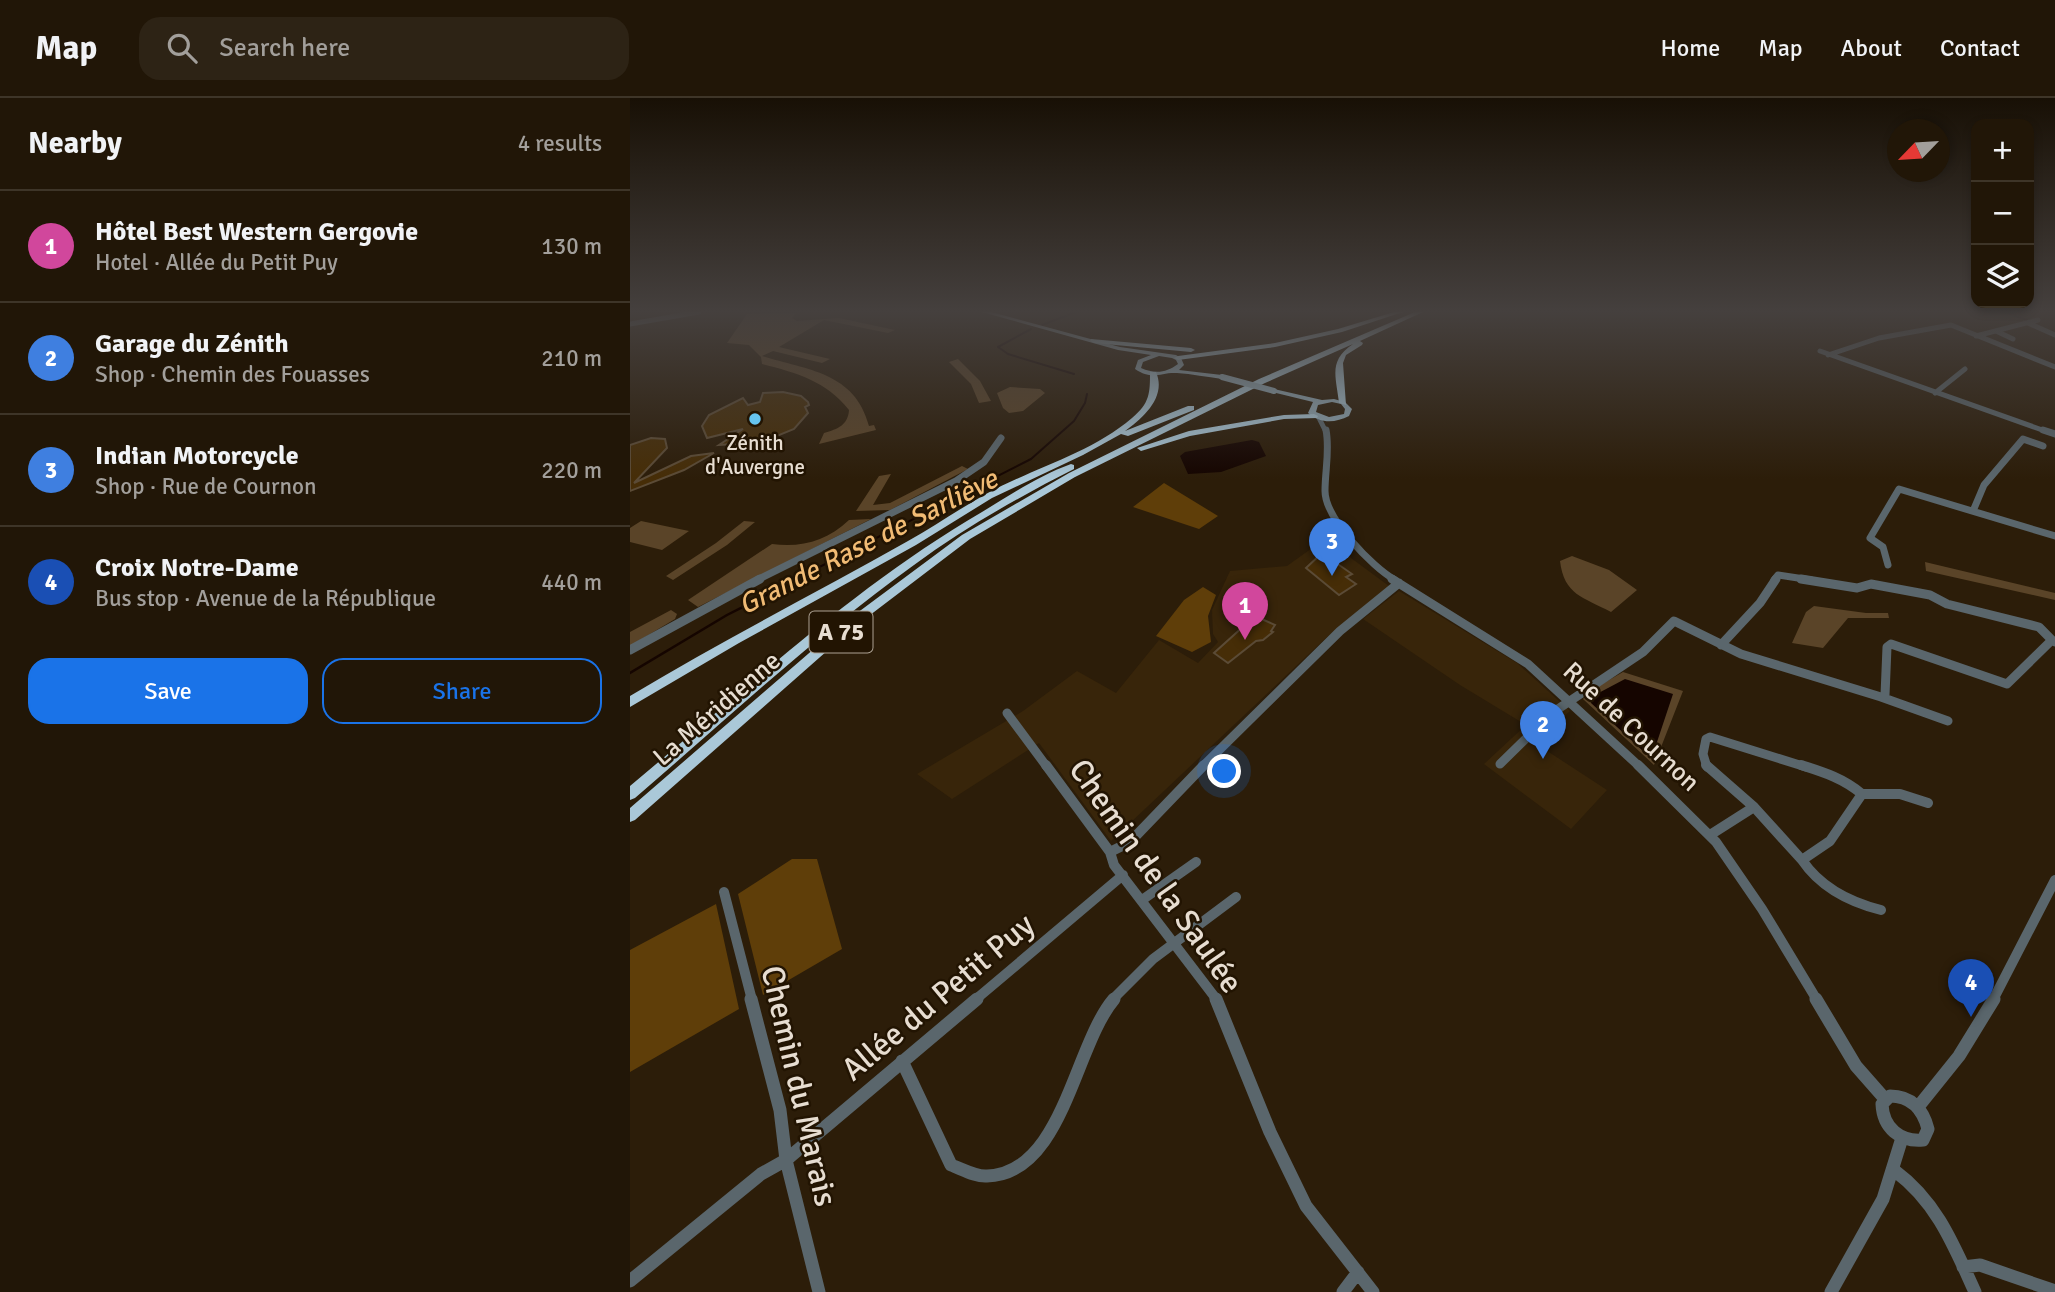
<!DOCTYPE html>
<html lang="en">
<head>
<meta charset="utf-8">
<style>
	:root { --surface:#211607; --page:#2d2315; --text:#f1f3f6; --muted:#a29f9b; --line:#3e3528; --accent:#1a73e8 }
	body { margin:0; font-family:Signika,sans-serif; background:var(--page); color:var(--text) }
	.controls { position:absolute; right:21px; top:21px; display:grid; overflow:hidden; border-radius:14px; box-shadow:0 4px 10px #0003 }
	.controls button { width:63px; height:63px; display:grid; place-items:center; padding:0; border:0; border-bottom:2px solid var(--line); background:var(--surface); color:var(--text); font:35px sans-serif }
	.compass { position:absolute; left:1257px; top:21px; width:63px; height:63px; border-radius:50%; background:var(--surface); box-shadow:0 4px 10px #0003; rotate:245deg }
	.you { position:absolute; left:595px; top:674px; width:24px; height:24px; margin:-18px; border:5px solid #fff; border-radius:50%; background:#1a73e8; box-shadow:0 0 0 10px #1a73e833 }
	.badge { display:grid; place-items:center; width:46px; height:46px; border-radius:50%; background:var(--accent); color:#fff; font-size:23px; font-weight:700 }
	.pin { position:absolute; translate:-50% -58px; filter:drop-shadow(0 2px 4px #0008) }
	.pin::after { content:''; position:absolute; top:37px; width:24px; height:21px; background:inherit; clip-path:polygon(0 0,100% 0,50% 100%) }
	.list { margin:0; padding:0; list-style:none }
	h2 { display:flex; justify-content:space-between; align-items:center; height:91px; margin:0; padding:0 28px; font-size:30px }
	h2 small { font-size:23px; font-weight:400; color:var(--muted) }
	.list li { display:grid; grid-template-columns:46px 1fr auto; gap:21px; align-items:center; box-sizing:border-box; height:112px; padding:0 28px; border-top:2px solid var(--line) }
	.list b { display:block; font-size:26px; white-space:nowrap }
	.list p { margin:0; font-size:23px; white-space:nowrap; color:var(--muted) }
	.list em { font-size:23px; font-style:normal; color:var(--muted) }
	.actions { display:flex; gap:14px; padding:21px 28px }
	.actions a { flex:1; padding:16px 0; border:2px solid var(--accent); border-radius:21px; text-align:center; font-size:24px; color:var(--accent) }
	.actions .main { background:var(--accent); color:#fff }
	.icon { flex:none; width:38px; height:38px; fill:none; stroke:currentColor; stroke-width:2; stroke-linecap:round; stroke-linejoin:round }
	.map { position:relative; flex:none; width:1425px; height:1194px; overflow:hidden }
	header { display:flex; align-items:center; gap:42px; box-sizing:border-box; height:98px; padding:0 35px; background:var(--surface); border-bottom:2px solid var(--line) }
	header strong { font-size:33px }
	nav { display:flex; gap:38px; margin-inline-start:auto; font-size:24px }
	.search { width:490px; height:63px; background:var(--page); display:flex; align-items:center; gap:18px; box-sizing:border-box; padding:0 24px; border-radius:21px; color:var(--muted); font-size:26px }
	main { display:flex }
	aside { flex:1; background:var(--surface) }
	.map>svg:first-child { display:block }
	.built { fill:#38250a }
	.green { fill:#5a4428 }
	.forest { fill:#5f3e09 }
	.water { fill:#150500 }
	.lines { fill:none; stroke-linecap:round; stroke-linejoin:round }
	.stream-far1 { stroke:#150500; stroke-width:2 }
	.stream { stroke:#150500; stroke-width:2.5 }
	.building { fill:#462d07; stroke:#5b4b36; stroke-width:2 }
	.minor-far4 { stroke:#5a666c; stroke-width:5 }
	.minor-far3 { stroke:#5a666c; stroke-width:7 }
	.minor-far2 { stroke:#5a666c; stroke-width:9 }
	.minor-far1 { stroke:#5a666c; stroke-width:10 }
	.minor { stroke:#5a666c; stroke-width:13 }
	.major { fill:#93acb9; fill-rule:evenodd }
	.highway { fill:#aac8d8; fill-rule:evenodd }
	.major-bridge { stroke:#93acb9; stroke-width:6 }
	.poi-dot { fill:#66c4ef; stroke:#221402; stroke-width:2.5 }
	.labels { text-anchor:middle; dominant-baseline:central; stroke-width:5; stroke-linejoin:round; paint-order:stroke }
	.far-poi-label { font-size:21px; fill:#e7ddd1; stroke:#221402 }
	.shield { fill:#221402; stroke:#aca193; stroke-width:2 }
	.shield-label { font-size:24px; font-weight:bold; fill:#e7ddd1 }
	.street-label { font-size:26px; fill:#e7ddd1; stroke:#221402 }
	.water-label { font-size:28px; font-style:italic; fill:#f1bb74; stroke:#221402 }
	.near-street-label { font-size:32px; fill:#e7ddd1; stroke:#221402 }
</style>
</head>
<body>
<header>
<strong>Map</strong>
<div class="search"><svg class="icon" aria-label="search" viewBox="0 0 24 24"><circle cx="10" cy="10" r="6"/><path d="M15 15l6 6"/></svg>Search here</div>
<nav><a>Home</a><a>Map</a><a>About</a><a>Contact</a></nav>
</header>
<main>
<aside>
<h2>Nearby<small>4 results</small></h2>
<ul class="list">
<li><span class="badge" style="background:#d1479c">1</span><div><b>Hôtel Best Western Gergovie</b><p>Hotel · Allée du Petit Puy</p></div><em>130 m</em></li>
<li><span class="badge" style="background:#3f7fe0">2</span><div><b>Garage du Zénith</b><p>Shop · Chemin des Fouasses</p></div><em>210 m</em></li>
<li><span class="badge" style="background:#3f7fe0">3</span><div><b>Indian Motorcycle</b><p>Shop · Rue de Cournon</p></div><em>220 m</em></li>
<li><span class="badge" style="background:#1a4fb4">4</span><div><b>Croix Notre-Dame</b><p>Bus stop · Avenue de la République</p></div><em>440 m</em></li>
</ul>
<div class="actions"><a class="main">Save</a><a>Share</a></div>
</aside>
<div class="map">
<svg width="1425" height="1194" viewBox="0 0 1425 1194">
	<rect width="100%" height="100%" fill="#2c1d09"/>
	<!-- built -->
	<path class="built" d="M703 435 721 460 759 488 697 539 481 743 409 645 322 701 287 676 393 613 447 573 486 595 529 542 568 565 588 544 583 536 582 512 600 473 657 468Z
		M769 493 887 565 940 613 905 645 977 692 941 731 854 666 896 627 830 587 733 521Z"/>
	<!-- green -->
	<path class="green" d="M166 215 162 220 167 223 209 220 265 232 258 235 194 222 149 249 200 261 192 265 143 253 132 258C177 272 225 274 239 328L244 327 246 332 189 346 194 335C208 331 218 327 219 312 196 283 167 275 132 266L131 259 119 247 97 245 117 216Z
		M328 261 350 283 361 303 349 305 341 286 319 264Z
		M380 289 410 291 415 295 393 313 379 315 373 310 367 295Z
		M332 368 338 371 260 412 226 413 249 378 261 376 243 407 260 405Z
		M241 421 68 509 58 502 142 446C171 450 197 443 219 422Z
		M11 423 59 433 32 452 0 444V430Z
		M114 423 125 424 97 447 43 482 36 478 86 445Z
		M942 458 979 472 1007 492 981 514C953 499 934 497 930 463Z
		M1295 464 1425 495V502L1296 473Z
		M1184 508 1236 515H1258L1259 520H1218L1193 550 1162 545 1176 514Z
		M41 512 47 516 45 521 0 548V534Z
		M993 574 1053 593 1024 667 953 601 960 593Z"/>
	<!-- forest -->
	<path class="forest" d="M534 385 588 418 569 431 503 409Z
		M573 489 586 497 578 518 581 544 562 554 526 538 554 502Z
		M162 761H187L212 851 133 897 108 796Z
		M86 806 109 911 0 974V852Z"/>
	<!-- water -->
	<path class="water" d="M622 342 629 344 636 358 591 374 558 376 550 358 555 354Z
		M995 581 1043 596 1025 650 1013 653 961 605V599Z"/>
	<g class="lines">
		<!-- stream-far1 -->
		<path class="stream-far1" d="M1375 214 1397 222
			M412 227 446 214
			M401 231 368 249 378 256 444 276
			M164 482 401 361 444 323 455 305 457 296"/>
		<!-- stream -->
		<path class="stream" d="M0 575 97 517 168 481"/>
	</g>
	<!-- building -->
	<path class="building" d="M133 295 153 294 171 298 178 304 179 307 175 309 178 315 164 331 132 344 89 347 113 331 77 340 72 328 79 317 113 300 118 307 130 304Z
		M21 340 35 341 37 350 4 385 61 358 84 355 54 372 0 393V347Z
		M692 455 722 476 716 479 726 486 709 497 676 470Z
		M625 518 645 527 641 533 643 534 633 542 626 543 598 565 584 555Z"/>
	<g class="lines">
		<!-- minor-far4 -->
		<path class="minor-far4" d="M1398 225 1425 237
			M0 226 69 214
			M1366 233 1383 241
			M1346 238 1408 222
			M1190 253 1418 334
			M1198 257 1249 240 1321 227 1425 269
			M1305 295 1335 271
			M689 320 696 334"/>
		<!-- minor-far3 -->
		<path class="minor-far3" d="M696 332C700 352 695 372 695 393 695 420 742 469 765 482
			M1413 332 1425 336
			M1343 413 1354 387 1393 341 1413 348
			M1258 467 1253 449 1240 440 1269 391 1425 438
			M127 482 326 383 354 364 371 340
			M1144 482 1148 477 1181 482"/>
		<!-- minor-far2 -->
		<path class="minor-far2" d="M762 481 898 566 1010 669
			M1171 481 1227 490 1241 486 1300 497 1317 506 1409 529 1422 542
			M1091 547 1130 505 1146 481
			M0 552 130 481
			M1251 599 1318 623
			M377 615 417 669
			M870 666 922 615 1013 554 1044 523 1111 556 1251 599 1255 597 1257 549 1261 546 1377 586 1422 542 1425 544
			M572 669 710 533 769 485
			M1077 669 1073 656 1076 641 1080 639 1176 669"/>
		<!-- minor-far1 -->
		<path class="minor-far1" d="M416 667 480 754 484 767 587 902
			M1008 667 1086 744 1132 811 1187 902
			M1076 667 1124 709 1172 762 1200 743 1232 696C1213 680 1193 674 1171 667
			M1232 696H1270L1298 705
			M1080 737 1124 709
			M480 754 500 744 574 667
			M1172 762C1191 790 1219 804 1251 812
			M94 794 122 902
			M512 802 566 764
			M345 902 493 777
			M482 902 523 861 606 799
			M1363 902 1425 782"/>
		<!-- minor -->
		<path class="minor" d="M121 901 150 1012 156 1062 189 1194
			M586 901 640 1034 676 1108 743 1194
			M1186 901 1226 968 1255 1001
			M272 963 321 1067C332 1071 346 1079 357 1078 433 1076 444 948 484 901
			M1260 998C1281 998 1293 1011 1298 1031L1293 1042C1270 1044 1253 1030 1252 1006Z
			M1288 1009 1329 958 1364 901
			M1265 1073C1307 1104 1324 1148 1345 1194
			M1333 1169 1350 1167 1425 1193
			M0 1183 131 1076 156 1062 347 901
			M713 1194 728 1174
			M1201 1194 1253 1101 1272 1040"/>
		<!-- major -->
		<path class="major" d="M352 214H361L490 249 546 257 551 260 554 267 549 272 592 277 595 279 592 281C577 279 562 276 547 275 530 274 523 283 505 271L508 262 521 257 488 252ZM529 258 542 260 546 262 548 266C536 275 525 276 511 270L513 264Z
			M644 291 692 302 704 301 715 304 722 311 719 318C705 325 691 326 678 315L683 304 642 294 641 293ZM702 304 711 306 715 311 714 316 699 319 686 314 688 307Z"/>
		<!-- highway -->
		<path class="highway" d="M764 214H773L712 234 645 249 548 262 544 260 548 258 645 245 708 231Z
			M785 214H793L730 243 733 245 732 247 716 257 713 265 716 307 709 305C706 278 698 263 723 246L635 285 445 379 340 441 223 530 5 722 0 724V710L215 524 332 437 439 375 629 281Z
			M461 241 561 250 565 252 561 254 464 245 460 243Z
			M520 274H526C537 299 513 320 495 333L558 308H564V312L498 338 491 336 453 357 362 400 286 447 109 545 0 609V598C91 543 186 495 278 443 305 428 329 411 356 396 403 370 460 356 502 320 520 305 520 295 520 274Z
			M684 316 688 318 687 320 654 321 560 338 511 353 507 350 559 333 654 317Z
			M441 366 444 367V371C389 399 334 430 284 467 185 538 97 621 5 700L0 702V688C114 593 223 489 352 414 380 397 410 377 441 366Z"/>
		<!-- major-bridge -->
		<path class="major-bridge" d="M592 279 644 293"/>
	</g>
	<!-- sky -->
	<linearGradient id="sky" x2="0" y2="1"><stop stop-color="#181005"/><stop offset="0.56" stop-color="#45403e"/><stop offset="1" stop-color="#45403e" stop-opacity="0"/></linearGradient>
	<rect width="1425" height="381" fill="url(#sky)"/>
	<!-- markers -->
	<circle class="poi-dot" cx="125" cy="321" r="7"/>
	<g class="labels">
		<!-- far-poi labels -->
		<g class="far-poi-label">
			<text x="125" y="345">Zénith<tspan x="125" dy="24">d'Auvergne</tspan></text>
		</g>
		<!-- shield labels -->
		<rect class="shield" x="179.5" y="513.5" width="63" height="41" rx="5"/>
		<g class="shield-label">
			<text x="211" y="534">A 75</text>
		</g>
		<!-- street labels -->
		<g class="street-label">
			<text transform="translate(87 611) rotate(-41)">La Méridienne</text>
			<text transform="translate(1001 629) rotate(43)">Rue de Cournon</text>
		</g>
		<!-- water labels -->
		<g class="water-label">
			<text transform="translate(238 444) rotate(-27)">Grande Rase de Sarliève</text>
		</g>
		<!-- near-street labels -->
		<g class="near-street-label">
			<text transform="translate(526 778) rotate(55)">Chemin de la Saulée</text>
			<text transform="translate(308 899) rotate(-40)">Allée du Petit Puy</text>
			<text transform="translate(169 988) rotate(77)">Chemin du Marais</text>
		</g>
	</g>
</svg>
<div class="controls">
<button>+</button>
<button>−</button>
<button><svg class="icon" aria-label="layers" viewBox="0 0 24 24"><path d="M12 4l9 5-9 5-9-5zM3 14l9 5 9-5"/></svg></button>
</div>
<svg class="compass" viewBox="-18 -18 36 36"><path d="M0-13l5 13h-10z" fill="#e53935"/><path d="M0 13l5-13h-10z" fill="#a29f9b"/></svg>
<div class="you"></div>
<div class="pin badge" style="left:615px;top:542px;background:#d1479c">1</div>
<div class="pin badge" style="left:913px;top:661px;background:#3f7fe0">2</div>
<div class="pin badge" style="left:702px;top:478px;background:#3f7fe0">3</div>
<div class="pin badge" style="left:1341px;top:919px;background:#1a4fb4">4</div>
</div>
</main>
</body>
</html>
